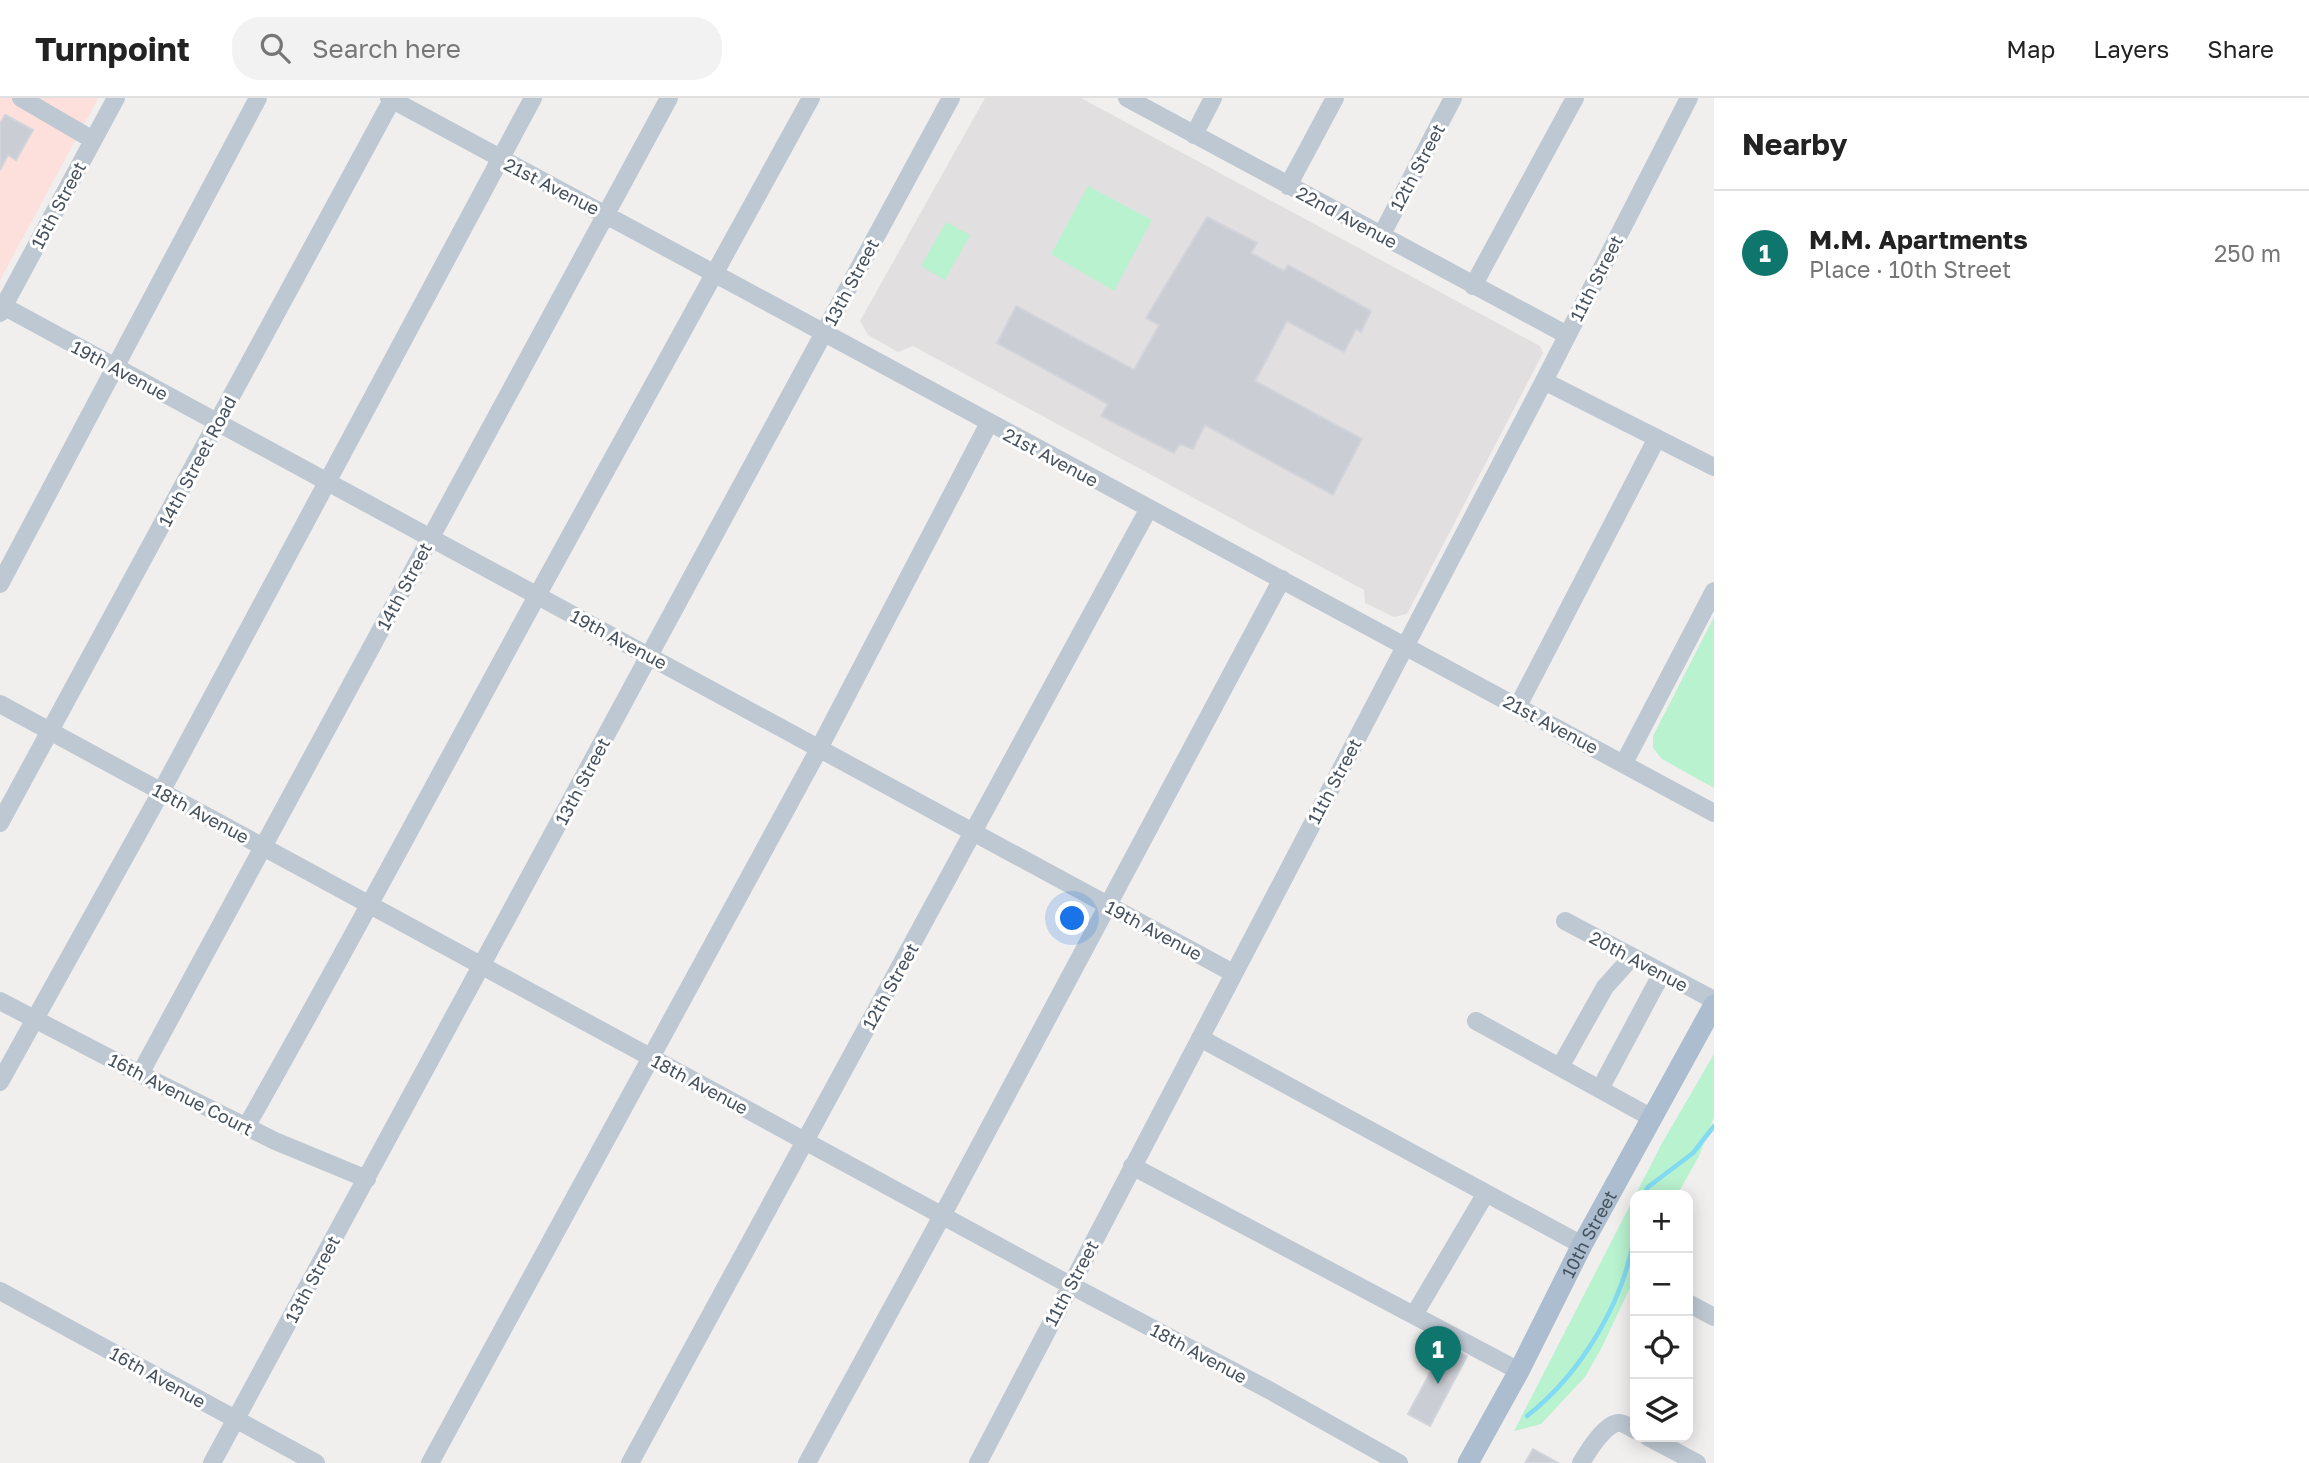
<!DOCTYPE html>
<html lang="en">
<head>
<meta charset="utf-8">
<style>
	:root { --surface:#fff; --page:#f2f2f2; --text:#222; --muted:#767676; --line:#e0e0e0; --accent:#0f766e }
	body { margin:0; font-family:"Golos Text",sans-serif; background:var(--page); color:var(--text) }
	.controls { position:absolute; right:21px; bottom:21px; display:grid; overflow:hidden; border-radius:14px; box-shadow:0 4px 18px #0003 }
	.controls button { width:63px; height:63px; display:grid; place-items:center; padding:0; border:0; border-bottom:2px solid var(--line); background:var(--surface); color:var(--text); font:35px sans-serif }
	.you { position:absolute; left:1073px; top:821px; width:24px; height:24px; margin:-18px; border:5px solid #fff; border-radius:50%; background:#1a73e8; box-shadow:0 0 0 10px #1a73e833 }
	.badge { display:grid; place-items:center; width:46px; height:46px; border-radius:50%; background:var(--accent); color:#fff; font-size:23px; font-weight:700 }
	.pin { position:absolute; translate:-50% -58px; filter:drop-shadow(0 2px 4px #0008) }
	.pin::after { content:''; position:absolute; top:37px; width:24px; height:21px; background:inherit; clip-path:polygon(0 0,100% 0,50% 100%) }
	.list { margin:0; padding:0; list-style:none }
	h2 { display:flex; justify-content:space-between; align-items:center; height:91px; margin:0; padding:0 28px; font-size:30px }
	h2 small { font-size:23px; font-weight:400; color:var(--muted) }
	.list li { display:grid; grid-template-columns:46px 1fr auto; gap:21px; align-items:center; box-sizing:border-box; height:126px; padding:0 28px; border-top:2px solid var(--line) }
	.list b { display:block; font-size:26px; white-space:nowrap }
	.list p { margin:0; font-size:23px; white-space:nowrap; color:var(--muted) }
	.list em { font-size:23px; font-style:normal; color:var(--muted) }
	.icon { flex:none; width:38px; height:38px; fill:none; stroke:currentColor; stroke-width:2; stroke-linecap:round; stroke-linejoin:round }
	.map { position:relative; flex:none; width:1714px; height:1365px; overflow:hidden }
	header { display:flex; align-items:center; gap:42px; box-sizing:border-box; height:98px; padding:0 35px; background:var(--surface); border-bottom:2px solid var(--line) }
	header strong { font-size:33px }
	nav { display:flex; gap:38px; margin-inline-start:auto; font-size:24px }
	.search { width:490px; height:63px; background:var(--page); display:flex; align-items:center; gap:18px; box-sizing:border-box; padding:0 24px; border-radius:28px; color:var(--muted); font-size:26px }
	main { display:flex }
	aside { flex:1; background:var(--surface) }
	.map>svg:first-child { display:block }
	.education { fill:#e2dfe0 }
	.medical { fill:#fddfdc }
	.green { fill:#b8f2cf }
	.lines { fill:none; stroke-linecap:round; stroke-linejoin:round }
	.stream { stroke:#82daf3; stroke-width:4.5 }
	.building { fill:#cacdd3; stroke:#d1d4da; stroke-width:2 }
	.minor { stroke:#bdc8d2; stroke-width:18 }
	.major { stroke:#abbdcf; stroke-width:21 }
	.labels { text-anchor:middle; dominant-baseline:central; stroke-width:6; stroke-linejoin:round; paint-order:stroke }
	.street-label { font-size:18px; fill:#45515d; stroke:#fff }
</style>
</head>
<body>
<header>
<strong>Turnpoint</strong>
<div class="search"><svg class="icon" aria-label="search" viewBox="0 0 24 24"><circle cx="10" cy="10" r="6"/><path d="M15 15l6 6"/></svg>Search here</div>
<nav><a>Map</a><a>Layers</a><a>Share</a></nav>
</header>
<main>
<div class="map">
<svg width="1714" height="1365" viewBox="0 0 1714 1365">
	<rect width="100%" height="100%" fill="#f1eeee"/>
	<!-- education -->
	<path class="education" d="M985 0H1081L1540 248 1543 255 1407 516 1394 519 1365 505 1364 492 913 248 898 254 868 237 860 223Z"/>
	<!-- medical -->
	<path class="medical" d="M0 0H98L0 182Z"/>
	<!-- green -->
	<path class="green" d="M1088 88 1152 122 1114 193 1051 156Z
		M946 124 970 137 945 182 921 168Z
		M1714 519V690L1662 661 1653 650V638Z
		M1714 956V1019L1699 1058 1677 1097H1635V1179L1602 1249 1585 1279 1541 1326 1514 1333 1661 1047Z"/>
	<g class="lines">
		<!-- stream -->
		<path class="stream" d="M1643 1097 1648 1089 1693 1055 1714 1028
			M1527 1318C1582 1275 1626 1201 1635 1132"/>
	</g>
	<!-- building -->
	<path class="building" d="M5 17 33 32 16 62 8 57 0 72V26Z
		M1207 119 1257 145 1251 155 1284 173 1288 167 1371 213 1361 234 1356 231 1344 254 1287 223 1255 283 1362 341 1333 397 1205 327 1193 351 1180 346 1174 355 1101 318 1108 306 997 245 1016 208 1134 272 1159 227 1146 220Z
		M1445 1247 1467 1258 1430 1328 1408 1316Z
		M1533 1351 1558 1365H1525Z"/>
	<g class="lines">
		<!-- minor -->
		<path class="minor" d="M21 0 93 42
			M389 0 1714 715
			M1127 0 1567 237
			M1194 37 1213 0
			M1288 88 1335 0
			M1381 138 1453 0
			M1473 188 1575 0
			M3 208 1233 875
			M0 215 116 0
			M1544 283 1714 369
			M0 486 258 0
			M0 606 1059 1181 1269 1292 1399 1365
			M1518 608 1657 340
			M1624 665 1714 493
			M0 725 393 0
			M1565 823 1714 902
			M0 903 140 976 275 1043 367 1081
			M1476 923 1652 1020
			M1200 940 1582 1147
			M1560 969 1605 889 1632 859
			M140 976 669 0
			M0 984 161 694 533 0
			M1600 991 1662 875
			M246 1029C346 853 441 674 538 496 628 330 721 166 811 0
			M1132 1068 1519 1273
			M0 1193 316 1365
			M1688 1205 1714 1219
			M1414 1217 1486 1095
			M1648 1339 1697 1365
			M212 1365 951 0
			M430 1365 813 662 989 325
			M630 1365 1148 412
			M807 1365 942 1118 1282 481
			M978 1365 1544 283 1689 0
			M1581 1365C1587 1355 1606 1323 1620 1325 1624 1325 1631 1330 1635 1332"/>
		<!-- major -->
		<path class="major" id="s1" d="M1468 1365 1519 1273 1582 1147 1714 907"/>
	</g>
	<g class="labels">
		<!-- street labels -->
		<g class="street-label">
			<text transform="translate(1417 69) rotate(-62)">12th Street</text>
			<text transform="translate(552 88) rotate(27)">21st Avenue</text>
			<text transform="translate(58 107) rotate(-62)">15th Street</text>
			<text transform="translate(1347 119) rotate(28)">22nd Avenue</text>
			<text transform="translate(1596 180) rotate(-63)">11th Street</text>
			<text transform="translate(851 184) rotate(-62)">13th Street</text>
			<text transform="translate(120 272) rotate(28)">19th Avenue</text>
			<text transform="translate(1051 359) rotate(28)">21st Avenue</text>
			<text transform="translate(197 363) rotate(-62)">14th Street Road</text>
			<text transform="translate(404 488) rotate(-62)">14th Street</text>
			<text transform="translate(619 541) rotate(28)">19th Avenue</text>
			<text transform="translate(1551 626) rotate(28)">21st Avenue</text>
			<text transform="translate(582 683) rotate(-62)">13th Street</text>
			<text transform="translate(1334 683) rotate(-62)">11th Street</text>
			<text transform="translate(201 715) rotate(28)">18th Avenue</text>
			<text transform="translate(1154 832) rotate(28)">19th Avenue</text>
			<text transform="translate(1639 863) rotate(28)">20th Avenue</text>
			<text transform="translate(890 888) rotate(-61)">12th Street</text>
			<text transform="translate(700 986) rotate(28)">18th Avenue</text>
			<text transform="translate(181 996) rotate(27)">16th Avenue Court</text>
			<text stroke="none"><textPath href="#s1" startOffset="259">10th Street</textPath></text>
			<text transform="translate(312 1181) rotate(-62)">13th Street</text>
			<text transform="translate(1071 1185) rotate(-62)">11th Street</text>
			<text transform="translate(1199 1255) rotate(28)">18th Avenue</text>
			<text transform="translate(158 1279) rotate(29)">16th Avenue</text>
		</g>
	</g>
</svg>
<div class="controls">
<button>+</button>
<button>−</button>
<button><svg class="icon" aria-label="locate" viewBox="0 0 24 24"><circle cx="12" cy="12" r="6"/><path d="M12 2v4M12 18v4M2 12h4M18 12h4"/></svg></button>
<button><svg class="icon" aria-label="layers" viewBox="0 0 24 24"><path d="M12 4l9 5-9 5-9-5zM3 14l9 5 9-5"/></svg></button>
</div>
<div class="you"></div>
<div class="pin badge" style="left:1438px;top:1286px">1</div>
</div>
<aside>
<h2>Nearby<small></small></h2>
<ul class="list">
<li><span class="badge">1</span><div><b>M.M. Apartments</b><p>Place · 10th Street</p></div><em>250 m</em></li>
</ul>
</aside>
</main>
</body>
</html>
